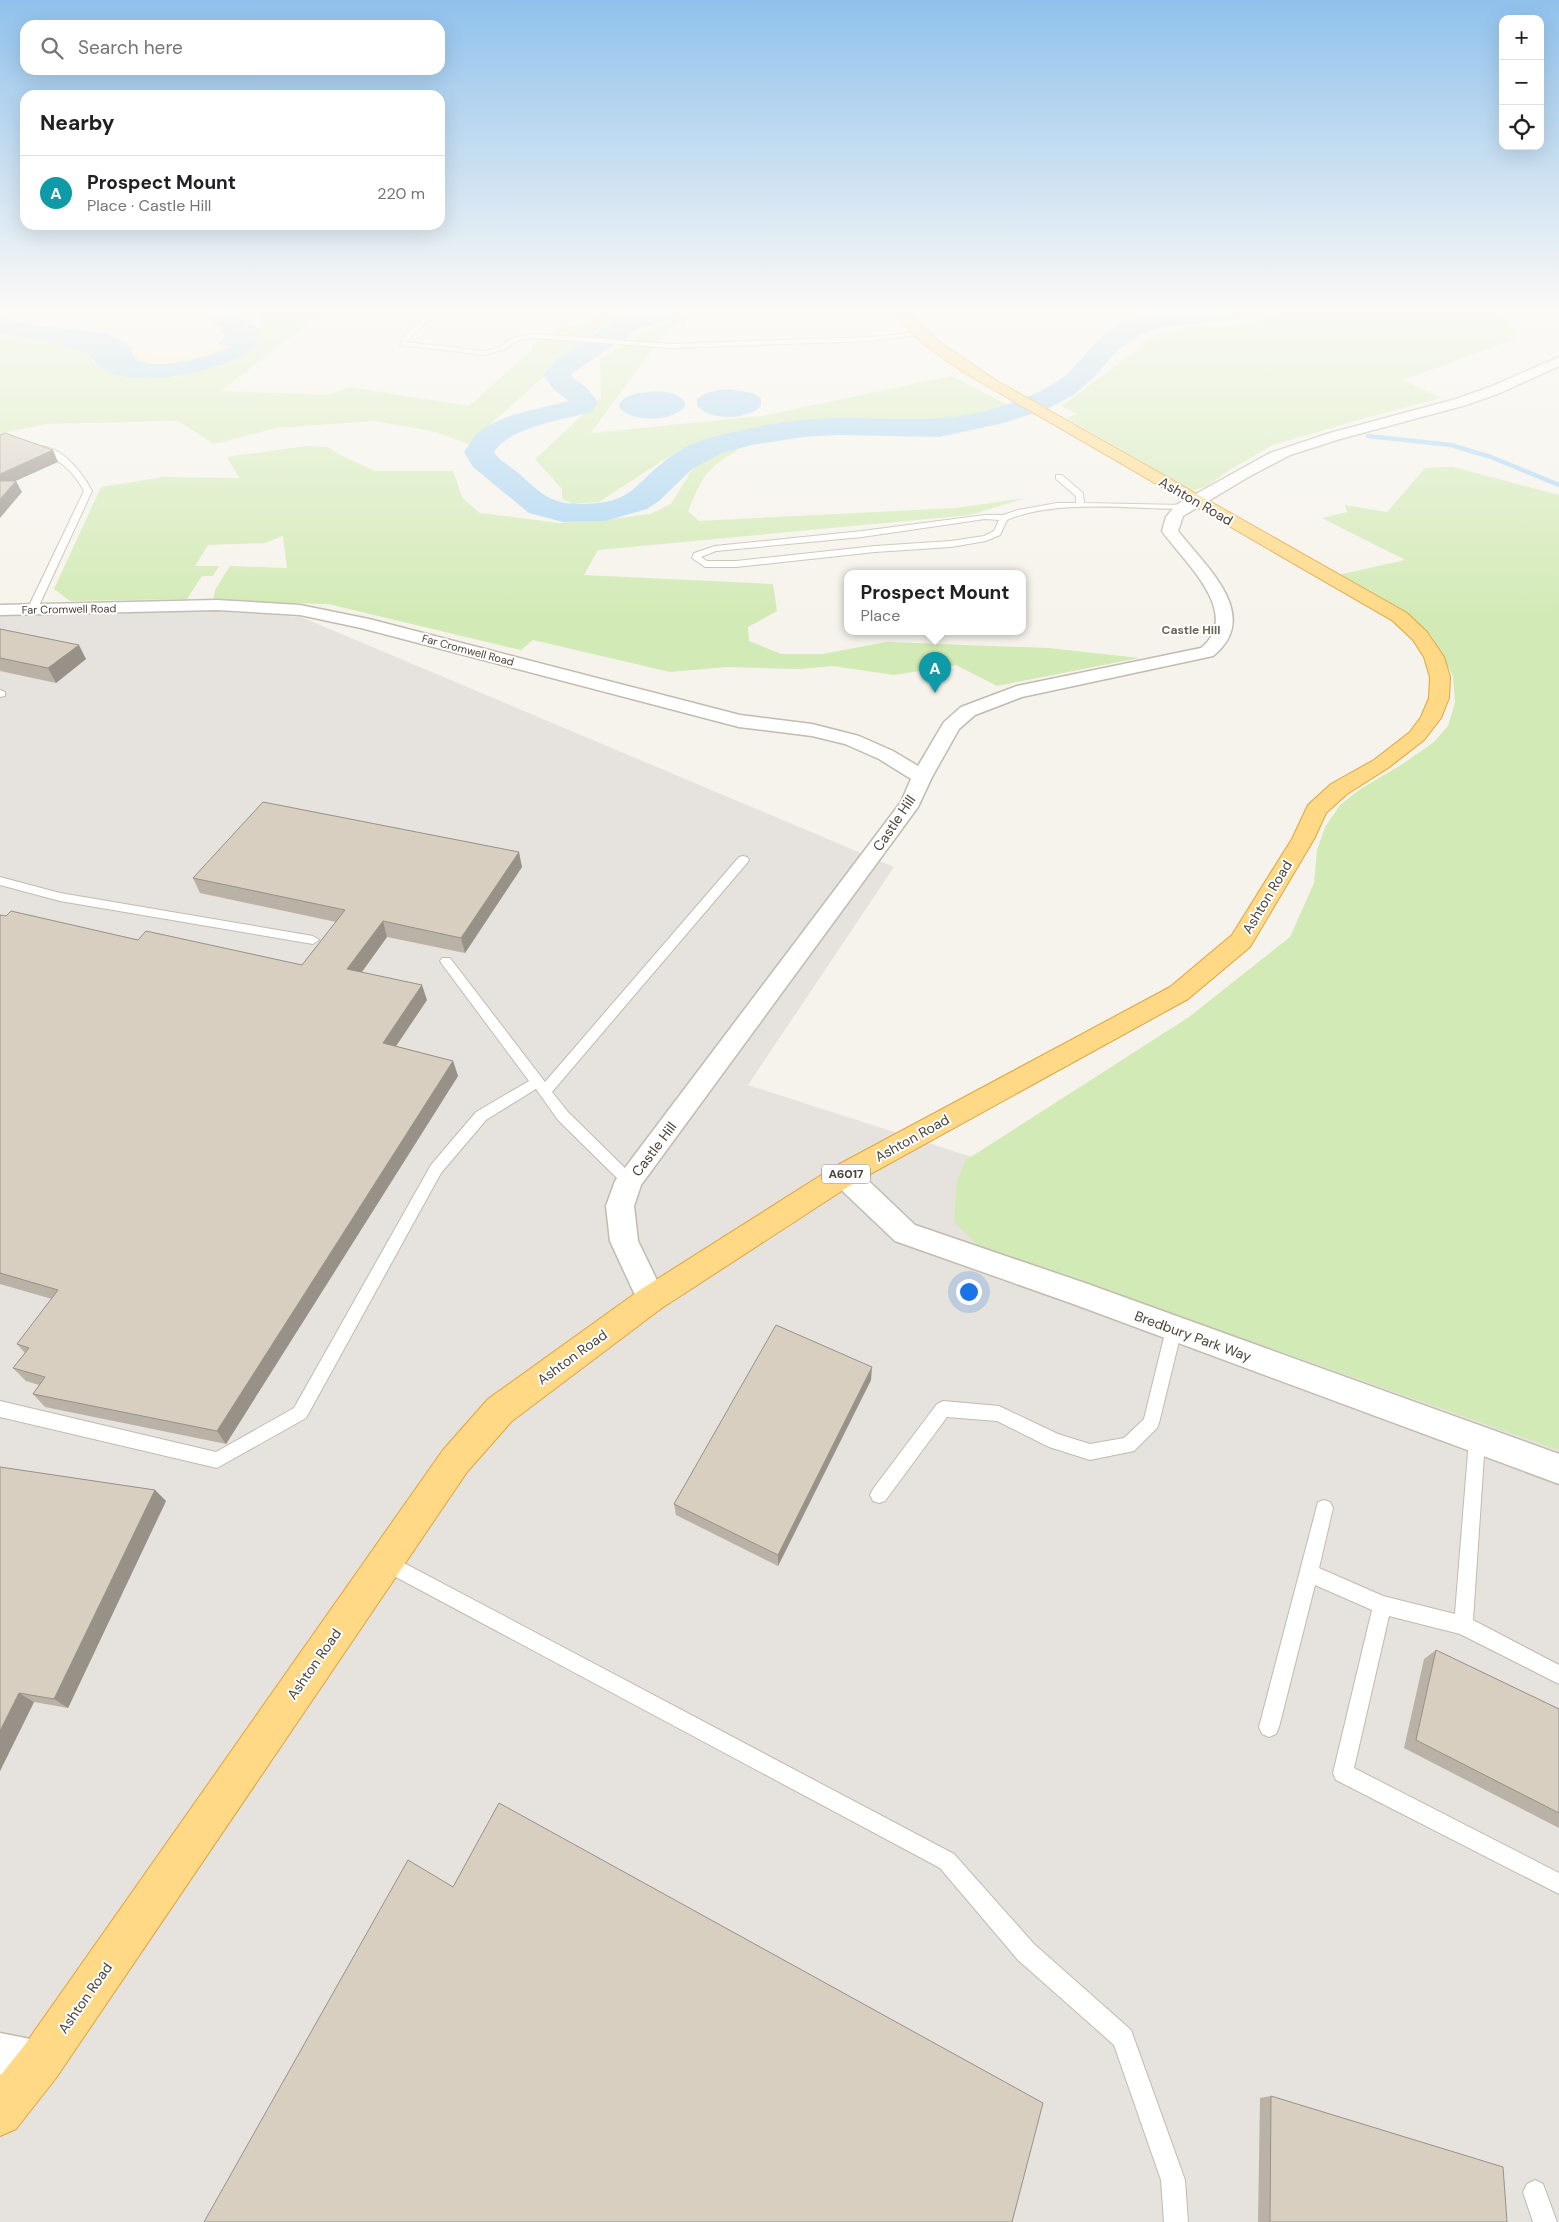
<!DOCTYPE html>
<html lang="en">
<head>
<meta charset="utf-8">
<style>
	:root { --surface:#fff; --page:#f2f2f2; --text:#202124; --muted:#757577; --line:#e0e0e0; --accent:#fc3f1d }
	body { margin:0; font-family:"DM Sans",sans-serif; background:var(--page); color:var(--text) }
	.controls { position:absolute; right:15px; top:15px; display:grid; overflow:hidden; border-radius:10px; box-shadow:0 5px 20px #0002 }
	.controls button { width:45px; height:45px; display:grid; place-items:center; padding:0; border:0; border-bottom:1px solid var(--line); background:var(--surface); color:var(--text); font:25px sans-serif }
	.you { position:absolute; left:968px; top:1291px; width:18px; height:18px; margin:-12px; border:4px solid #fff; border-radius:50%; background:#1a73e8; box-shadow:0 0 0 8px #1a73e833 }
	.badge { display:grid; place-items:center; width:32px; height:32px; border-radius:50%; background:var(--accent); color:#fff; font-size:16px; font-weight:700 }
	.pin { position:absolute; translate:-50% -41px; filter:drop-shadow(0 1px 2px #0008) }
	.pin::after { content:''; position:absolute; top:26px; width:18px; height:15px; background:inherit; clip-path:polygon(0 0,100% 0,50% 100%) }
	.popup { position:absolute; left:844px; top:570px; width:182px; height:65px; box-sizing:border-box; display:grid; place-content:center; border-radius:10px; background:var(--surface); filter:drop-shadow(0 1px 4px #0005); font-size:16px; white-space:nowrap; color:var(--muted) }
	.popup b { font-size:19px; color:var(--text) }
	.popup::after { content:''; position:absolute; left:50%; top:100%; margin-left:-10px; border:10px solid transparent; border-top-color:var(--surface) }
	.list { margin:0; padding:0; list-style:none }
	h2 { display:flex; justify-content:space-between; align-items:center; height:65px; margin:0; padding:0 20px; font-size:21px }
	h2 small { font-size:16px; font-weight:400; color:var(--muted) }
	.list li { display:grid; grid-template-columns:32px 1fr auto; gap:15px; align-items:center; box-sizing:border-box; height:75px; padding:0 20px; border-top:1px solid var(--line) }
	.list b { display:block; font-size:19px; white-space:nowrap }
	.list p { margin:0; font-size:16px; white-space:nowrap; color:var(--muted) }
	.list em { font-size:16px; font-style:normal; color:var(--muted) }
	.icon { flex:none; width:28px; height:28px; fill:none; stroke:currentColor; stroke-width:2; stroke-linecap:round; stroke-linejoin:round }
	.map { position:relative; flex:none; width:1559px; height:2222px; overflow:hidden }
	.search { position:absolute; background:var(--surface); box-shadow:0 5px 20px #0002; left:20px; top:20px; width:425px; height:55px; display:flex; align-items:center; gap:12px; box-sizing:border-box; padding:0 18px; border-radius:15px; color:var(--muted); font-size:19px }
	.panel { position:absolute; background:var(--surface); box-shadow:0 5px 20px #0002; left:20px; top:90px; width:425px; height:140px; border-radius:15px }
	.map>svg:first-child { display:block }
	.industrial { fill:#e6e2dd }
	.green { fill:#d2eab5 }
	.sand { fill:#f9efc9 }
	.water { fill:#a9d4f2 }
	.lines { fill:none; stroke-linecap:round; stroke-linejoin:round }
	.stream { stroke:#a9d4f2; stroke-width:4.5 }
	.river { fill:#a9d4f2; fill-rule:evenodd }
	.service-casing { stroke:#c2bbae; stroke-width:2 }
	.minor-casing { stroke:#c2bbae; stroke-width:3 }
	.trunk-casing { stroke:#e0a43c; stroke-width:2 }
	.service { fill:#fff; fill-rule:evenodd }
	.minor { fill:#fff; fill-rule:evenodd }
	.trunk { fill:#ffd985; fill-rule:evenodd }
	.wall { fill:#bab2a6 }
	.shaded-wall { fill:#979187 }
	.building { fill:#d8cfc1; stroke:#979187 }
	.labels { text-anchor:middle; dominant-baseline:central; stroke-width:4; stroke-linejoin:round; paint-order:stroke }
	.far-street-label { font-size:11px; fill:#4b4439; stroke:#fff }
	.far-neighbourhood-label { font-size:12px; font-weight:bold; fill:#6e6250; stroke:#fff }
	.shield { fill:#fff; stroke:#817c74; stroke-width:1 }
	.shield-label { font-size:12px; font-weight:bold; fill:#4b4439 }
	.street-label { font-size:14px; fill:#4b4439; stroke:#fff }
</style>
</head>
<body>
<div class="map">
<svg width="1559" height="2222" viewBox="0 0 1559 2222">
	<rect width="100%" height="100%" fill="#f6f3ec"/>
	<!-- industrial -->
	<path class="industrial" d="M184 609 301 617 894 867 748 1085 978 1159 1559 1428V2222H0V613Z"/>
	<!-- green -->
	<path class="green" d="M256 309H326L221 391 328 395 349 387 469 406 532 350V345L542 339 583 342 468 444 436 432 375 421 276 428 214 444 178 421 45 424 0 434V333L53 343 89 354 93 363 143 377H175L220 366 259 337 256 327 264 322Z
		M603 309H632L625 311 586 338 549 335 564 327 587 324Z
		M699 309H705L664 333 591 433 762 416 952 376 1008 405 954 420 911 424 845 422 774 424 715 436 668 457 599 502 573 504 562 499V489L535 459 601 398 600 359 646 331Z
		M1285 309H1496L1521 337 1403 380 1441 398 1369 417 1273 445 1231 469 1207 486 1191 491 1067 418 1077 414 1062 406 1158 334 1189 327H1220L1252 323Z
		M307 446 328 447 340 455 375 471H453L463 499 480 513 559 523 605 520 650 514 671 504 695 465 719 451 735 446 737 451C705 469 702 478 688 511L699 521 956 508 1025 498 970 515 598 550 584 575 773 584 777 611 748 627 749 641 781 654H822L887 642 1048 648 1139 658 997 686 956 665 894 675 833 666 800 669 726 667 670 672 533 640 521 650 328 604 213 601 215 590 230 566 287 568 283 536 265 543 208 545 195 566H219L213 576H202L187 599 70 601 54 589 101 487 164 477 239 478 227 457Z
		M1438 467H1453L1559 495V1450L978 1245 954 1222 957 1181 966 1160 1189 1017 1290 937 1314 883 1317 850 1325 827 1340 805 1359 790 1404 763 1434 742 1448 726 1455 703 1453 676 1431 635 1407 613 1338 575 1405 560 1322 518 1347 512 1345 505 1387 512 1425 468Z"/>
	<!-- sand -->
	<path class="sand" d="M218 344 229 347C211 357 142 378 131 352L133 348C159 355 173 357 200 351 207 350 213 349 218 344Z"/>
	<!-- water -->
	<path class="water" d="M158 309H191L212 317 216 316 205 310 196 309H242L238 315 240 319 256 327C257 332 260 337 258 342 254 352 242 356 233 360 200 375 110 395 89 354L53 343 0 333V317L34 325 109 334 133 348 131 352C141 377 211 357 229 347L218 344 225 335 218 330 220 327C195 312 190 310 160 311Z
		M674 309H690L641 327 623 340 589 337 612 323 607 322 615 318Z
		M729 389 753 393 761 399V406C747 420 711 421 697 406V399C706 391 718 390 729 389Z
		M648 392C661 391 677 391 685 402V406C675 422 629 423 619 407 621 395 637 393 648 392Z"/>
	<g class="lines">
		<!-- stream -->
		<path class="stream" d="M1368 436 1451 445 1491 457 1559 485"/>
		<!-- river -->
		<path class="river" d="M655 309H693L690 314 636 330 574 372 571 376 588 389 598 402 591 412C564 420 509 427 494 452 498 460 509 465 516 471 539 491 548 504 580 504 634 504 633 484 670 457 686 445 704 439 724 434 760 425 798 419 836 418 897 417 941 426 1002 406 1026 398 1051 389 1069 372 1082 359 1093 344 1107 333 1149 303 1210 307 1258 309L1255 314 1218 322 1161 327 1143 333 1117 351 1093 378 1075 394 1049 408 1004 423 939 437 838 435 803 437 752 445 722 453 692 469 659 501 647 509 605 521 563 522 529 513 473 467 464 452C468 447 471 440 475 436 496 414 541 409 569 401L553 389 544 375 556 360 618 320Z"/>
		<!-- service casing -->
		<g class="service-casing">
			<path id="service" d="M434 309H441L406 342 484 351 498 348 515 337 535 334 671 344 872 337 920 332 923 334 872 341 671 348 535 338 519 340 502 350 484 355 400 345 404 336Z
				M36 446C61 444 82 472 92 491L37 610 32 613 27 610 84 491C73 470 58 458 36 450Z
				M1056 475H1062L1083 493 1084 503 1184 505 1188 507 1184 509C1132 509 1054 499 1007 520L1000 535 986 541 951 547 875 552 736 567H705L692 558 694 553 715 546 862 531 985 515H1003L1018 510 1057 503H1076V496L1056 479ZM985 519 999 520 994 531 984 536 951 541 875 546 736 561H707L701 557 716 551 862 537Z
				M0 690 5 692V696L0 697Z
				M743 856 747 857 749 860 747 863 552 1092 568 1112 634 1177 636 1181 634 1185 629 1187 624 1185 558 1120 536 1089 486 1120 441 1173 306 1418 217 1468 0 1417V1401L216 1452 294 1408 431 1165 476 1112 529 1081 442 964 440 961 442 958H450L545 1082 739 857Z
				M0 877 60 893 313 936 319 940 313 944 60 901 0 885Z
				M1174 1322 1180 1324 1182 1329 1159 1423 1157 1428 1134 1451 1090 1460 1049 1447 997 1421 947 1417 885 1501 879 1503 873 1501 870 1495 873 1489 937 1404 943 1401 999 1406 1058 1434 1090 1444 1124 1438 1144 1419 1166 1329 1168 1324Z
				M1477 1432 1483 1434 1485 1440 1473 1620 1559 1665V1684L1460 1634 1389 1616 1354 1768 1559 1873V1894L1336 1780 1333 1773 1372 1610 1315 1585 1279 1727 1276 1734 1269 1737 1262 1734 1259 1727 1318 1502 1324 1500 1330 1502 1333 1508 1319 1568 1383 1596 1455 1614 1469 1440 1471 1434Z
				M385 1553 954 1854 1034 1944 1131 2030 1185 2180 1188 2222H1164L1161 2180 1114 2045 1018 1960 940 1868 379 1568 376 1562 379 1556Z
				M1535 2180 1543 2184 1557 2222H1533L1523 2192 1527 2184Z"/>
		</g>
		<!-- minor casing -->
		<g class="minor-casing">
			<path id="minor" d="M1559 357V366L1500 393 1466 405 1340 439 1290 455 1250 476 1183 516 1178 531C1203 564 1264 615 1213 656L1022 697 975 715 959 729 932 777 918 807 641 1185 634 1206 638 1241 666 1299 661 1308 651 1312 641 1308 610 1241 606 1206 615 1181 901 802 911 779 879 759 845 744 812 736 739 727 361 628 300 615 217 610 0 615V605L217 600 300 605 369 619 740 715 812 724 859 736 893 751 918 766 944 722 961 707 1017 686 1201 648C1244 613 1182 560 1162 531L1166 517 1176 505 1270 453 1330 433 1456 399 1490 387Z
				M844 1164 854 1167 915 1225 1085 1283 1559 1454V1484L1076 1305 895 1241 834 1183 830 1175 834 1167Z
				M0 2033 40 2041 55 2047 61 2062 55 2077 40 2083 0 2075Z"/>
		</g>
		<!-- trunk casing -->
		<g class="trunk-casing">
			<path id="trunk" d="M892 309H905L934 338 997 381 1407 613 1427 632 1444 657 1450 677 1449 698 1441 718 1424 740 1388 768 1347 794 1326 813 1314 839 1250 947 1188 999 854 1183 662 1308 512 1421 467 1472 56 2078 16 2129 0 2136V2076L24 2046 443 1450 488 1399 640 1290 834 1167 1170 987 1232 935 1292 839 1308 805 1331 784 1374 760 1410 732 1421 717 1429 698 1430 677 1424 657 1413 640 1393 621 965 373C938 355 909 336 892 309Z"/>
		</g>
		<!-- service -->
		<use href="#service" class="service"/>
		<!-- minor -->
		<use href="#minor" class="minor"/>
		<!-- trunk -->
		<use href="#trunk" class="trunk"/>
	</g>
	<!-- wall -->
	<path class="wall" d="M0 629 86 659 56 683 0 671Z
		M522 867 465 953 387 937 362 972 427 1000 396 1046 453 1061 458 1076 226 1444 45 1407 33 1394 39 1385 26 1381 13 1368 25 1353 17 1344 52 1299 0 1284V915L138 940 302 965 336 922 200 893 193 878Z
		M871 1380 778 1566 676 1515 674 1504Z
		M0 1467 155 1490 166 1501 68 1708 34 1702 0 1771Z
		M1436 1650 1559 1709V1828L1404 1748 1424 1659Z
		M1271 2096 1507 2222H1258L1260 2098Z"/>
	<!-- shaded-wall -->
	<path class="shaded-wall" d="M53 450 58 462 0 488V474Z
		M16 481 22 492 0 518V499Z
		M79 645 86 659 56 683 48 668Z
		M519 852 522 867 465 953 461 938Z
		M383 921 387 937 353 984 347 969Z
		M422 985 427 1000 388 1058 383 1043Z
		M453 1061 458 1076 226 1444 217 1431Z
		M872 1367 871 1380 778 1566V1555Z
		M155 1490 166 1501 68 1708 54 1699Z
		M19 1693 34 1702 0 1771V1731Z"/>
	<!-- building -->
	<path class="building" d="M5 433 53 450 0 474V435Z
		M0 481H16L0 499Z
		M0 629 79 645 48 668 0 658Z
		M263 802 519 852 461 938 383 921 347 969 422 985 383 1043 453 1061 217 1431 33 1394 45 1377 13 1368 29 1348 17 1344 58 1290 0 1273V915L6 916 11 911 138 940 146 931 302 965 345 910 193 878Z
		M776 1325 872 1367 778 1555 674 1504Z
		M0 1467 155 1490 54 1699 19 1693 0 1731Z
		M1436 1650 1559 1709V1813L1416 1740Z
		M499 1803 1043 2103 1012 2222H204L408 1860 453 1887Z
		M1271 2096 1503 2167 1507 2222H1270Z"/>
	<!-- sky -->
	<linearGradient id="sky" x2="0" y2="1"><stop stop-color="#8fc1ec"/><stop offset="0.5" stop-color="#fbfaf6"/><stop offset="1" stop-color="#fbfaf6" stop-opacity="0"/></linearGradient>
	<rect width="1559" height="620" fill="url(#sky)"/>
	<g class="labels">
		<!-- far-street labels -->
		<g class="far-street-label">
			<text transform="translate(69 609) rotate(-1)">Far Cromwell Road</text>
			<text transform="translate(468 650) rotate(15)">Far Cromwell Road</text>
		</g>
		<!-- far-neighbourhood labels -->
		<g class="far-neighbourhood-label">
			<text x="1191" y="630">Castle Hill</text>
		</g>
		<!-- shield labels -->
		<rect class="shield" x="822" y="1164.5" width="48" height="19" rx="4"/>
		<g class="shield-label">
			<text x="846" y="1174">A6017</text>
		</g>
		<!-- street labels -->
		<g class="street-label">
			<text transform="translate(1196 501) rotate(30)">Ashton Road</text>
			<text transform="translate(894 823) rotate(-56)">Castle Hill</text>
			<text transform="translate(1267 897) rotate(-59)">Ashton Road</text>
			<text transform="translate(912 1138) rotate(-29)">Ashton Road</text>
			<text transform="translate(654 1149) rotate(-53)">Castle Hill</text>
			<text transform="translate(1193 1336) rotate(20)">Bredbury Park Way</text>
			<text transform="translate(572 1357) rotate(-36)">Ashton Road</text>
			<text transform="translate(314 1664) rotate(-55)">Ashton Road</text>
			<text transform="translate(85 1998) rotate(-55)">Ashton Road</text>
		</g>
	</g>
</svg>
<div class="controls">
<button>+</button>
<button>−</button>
<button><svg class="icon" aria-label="locate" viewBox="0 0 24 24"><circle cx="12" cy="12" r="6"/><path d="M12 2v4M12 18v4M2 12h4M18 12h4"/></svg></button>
</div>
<div class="you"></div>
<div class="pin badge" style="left:935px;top:693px;background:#0f9aa8">A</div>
<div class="popup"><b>Prospect Mount</b>Place</div>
<div class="search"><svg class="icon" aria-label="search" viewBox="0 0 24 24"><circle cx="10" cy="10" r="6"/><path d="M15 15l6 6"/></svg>Search here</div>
<section class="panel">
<h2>Nearby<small></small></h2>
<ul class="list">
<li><span class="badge" style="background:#0f9aa8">A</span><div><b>Prospect Mount</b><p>Place · Castle Hill</p></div><em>220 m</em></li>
</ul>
</section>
</div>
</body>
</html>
